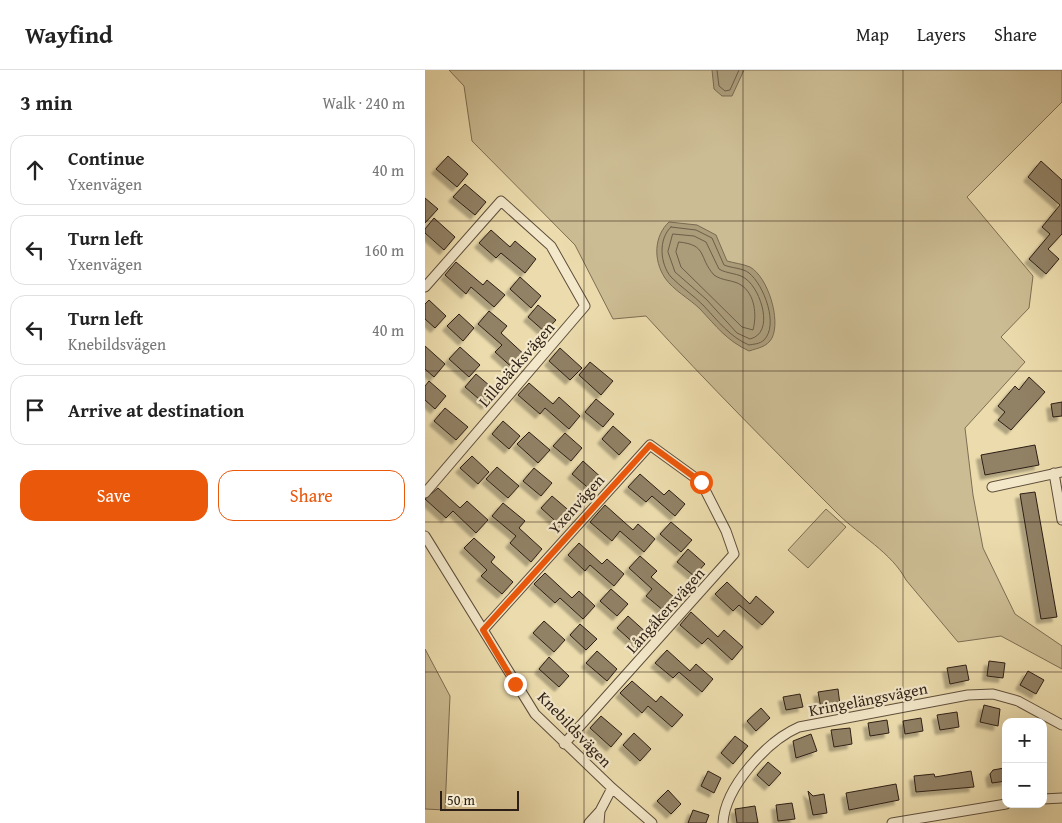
<!DOCTYPE html>
<html lang="en">
<head>
<meta charset="utf-8">
<style>
	:root { --surface:#fff; --page:#f2f2f2; --text:#222; --muted:#767676; --line:#e0e0e0; --accent:#ea580c }
	body { margin:0; font-family:"Gentium Book Plus",serif; background:var(--page); color:var(--text) }
	.controls { position:absolute; right:15px; bottom:15px; display:grid; overflow:hidden; border-radius:10px; box-shadow:0 5px 20px #0002 }
	.controls button { width:45px; height:45px; display:grid; place-items:center; padding:0; border:0; border-bottom:1px solid var(--line); background:var(--surface); color:var(--text); font:25px sans-serif }
	.scale { position:absolute; left:15px; bottom:12px; width:79px; box-sizing:border-box; padding-left:5px; border:2px solid #2e1f16; border-top:0; font-size:14px; line-height:18px; white-space:nowrap; color:#2e1f16; -webkit-text-stroke:4px #f3e8ca; paint-order:stroke }
	.stop { position:absolute; width:15px; height:15px; margin:-11px; border:4px solid #ea580c; border-radius:50%; background:#fff }
	.stop.end { background:#ea580c; border-color:#fff; box-shadow:0 1px 5px #0008 }
	.list { margin:0; padding:0; list-style:none }
	h2 { display:flex; justify-content:space-between; align-items:center; height:65px; margin:0; padding:0 20px; font-size:21px }
	h2 small { font-size:16px; font-weight:400; color:var(--muted) }
	.list li { display:grid; grid-template-columns:32px 1fr auto; gap:15px; align-items:center; box-sizing:border-box; height:70px; margin:0 10px 10px; padding:0 10px; border:1px solid var(--line); border-radius:15px }
	.list b { display:block; font-size:19px; white-space:nowrap }
	.list p { margin:0; font-size:16px; white-space:nowrap; color:var(--muted) }
	.list em { font-size:16px; font-style:normal; color:var(--muted) }
	.actions { display:flex; gap:10px; padding:15px 20px }
	.actions a { flex:1; padding:11px 0; border:1px solid var(--accent); border-radius:15px; text-align:center; font-size:18px; color:var(--accent) }
	.actions .main { background:var(--accent); color:#fff }
	.icon { flex:none; width:28px; height:28px; fill:none; stroke:currentColor; stroke-width:2; stroke-linecap:round; stroke-linejoin:round }
	.map { position:relative; flex:none; width:637px; height:753px; overflow:hidden }
	header { display:flex; align-items:center; gap:30px; box-sizing:border-box; height:70px; padding:0 25px; background:var(--surface); border-bottom:1px solid var(--line) }
	header strong { font-size:24px }
	nav { display:flex; gap:28px; margin-inline-start:auto; font-size:18px }
	main { display:flex }
	aside { flex:1; background:var(--surface) }
	.map>svg:first-child { display:block }
	.green { fill:#ccbc93; stroke:#7d6e54 }
	.water { fill:#ab9c7a; stroke:#796a52 }
	.lines { fill:none; stroke-linecap:round; stroke-linejoin:round }
	.shore { stroke:#6c5e48; stroke-width:1 }
	.building { fill:#918165; stroke:#2e1f16; filter:url(#shadow) }
	.minor-casing { stroke:#5e4e3c; stroke-width:11 }
	.minor { stroke:#f3e8ca; stroke-width:9 }
	.route { stroke:#ea580c; stroke-width:6 }
	.grid { fill:none; stroke:#2e1f16; stroke-width:1; stroke-opacity:0.55 }
	.labels { text-anchor:middle; dominant-baseline:central; stroke-width:4.5; stroke-linejoin:round; paint-order:stroke }
	.street-label { font-size:16px; fill:#2e1f16; stroke:#f3e8ca }
</style>
</head>
<body>
<header>
<strong>Wayfind</strong>
<nav><a>Map</a><a>Layers</a><a>Share</a></nav>
</header>
<main>
<aside>
<h2>3 min<small>Walk · 240 m</small></h2>
<ul class="list">
<li><svg class="icon" aria-label="ahead" viewBox="0 0 24 24"><path d="M12 20V5M6 11l6-6 6 6"/></svg><div><b>Continue</b><p>Yxenvägen</p></div><em>40 m</em></li>
<li><svg class="icon" aria-label="left" viewBox="0 0 24 24"><path d="M17 20v-9H6M10 6l-5 5 5 5"/></svg><div><b>Turn left</b><p>Yxenvägen</p></div><em>160 m</em></li>
<li><svg class="icon" aria-label="left" viewBox="0 0 24 24"><path d="M17 20v-9H6M10 6l-5 5 5 5"/></svg><div><b>Turn left</b><p>Knebildsvägen</p></div><em>40 m</em></li>
<li><svg class="icon" aria-label="arrive" viewBox="0 0 24 24"><path d="M6 21V4h12l-3 4 3 4H6"/></svg><div><b>Arrive at destination</b></div></li>
</ul>
<div class="actions"><a class="main">Save</a><a>Share</a></div>
</aside>
<div class="map">
<svg width="637" height="753" viewBox="0 0 637 753">
	<defs>
		<filter id="shadow"><feDropShadow dx="-4.5" dy="4.5" stdDeviation="1" flood-color="#0004"/></filter>
	</defs>
	<rect width="100%" height="100%" fill="#ecdcad"/>
	<filter id="stains"><feTurbulence type="fractalNoise" baseFrequency=".004" numOctaves="4"/><feColorMatrix values="0 0 0 0 .2 0 0 0 0 .09 0 0 0 0 .02 0 0 0 .5 -.17"/></filter>
	<radialGradient id="worn" r=".72"><stop offset=".6" stop-color="#630" stop-opacity="0"/><stop offset="1" stop-color="#630" stop-opacity=".3"/></radialGradient>
	<!-- green -->
	<path class="green" d="M24 0H637V32L542 127 608 206 604 238 576 267 600 292 540 358 548 425 558 478 590 544 637 576V599L576 566 533 572 481 510C467 483 434 465 413 444 348 379 283 314 221 246L188 249 150 175 47 71 39 16Z
		M401 439 421 457 383 498 363 480Z
		M0 579 25 626 20 740 0 739Z"/>
	<!-- water -->
	<path class="water" d="M287 0H319L307 26H297L289 19Z
		M244 152 272 155 291 165 302 191C309 193 318 194 325 197 343 207 356 250 347 268 342 277 333 278 324 281 301 270 292 257 275 239 265 229 248 220 240 208 228 190 229 166 244 152Z"/>
	<g class="lines">
		<!-- shore -->
		<path class="shore" d="M292 0 294 16 300 21 305 20 314 0
			M246 157 271 160 287 168 299 195C306 198 318 198 324 203 339 215 354 255 339 270 335 274 329 274 324 275 305 267 293 251 278 235 268 225 256 217 246 207 235 194 233 169 246 157Z
			M248 164 269 166 281 172 294 199C302 204 314 203 321 209 336 220 350 263 325 269L312 263 281 229 250 202 243 182Z
			M254 172C283 175 273 187 289 205 297 211 309 210 316 215 330 224 332 245 328 260L317 257 256 197 251 182Z"/>
	</g>
	<!-- building -->
	<path class="building" d="M23 86 43 104 32 117 11 99Z
		M616 91 637 110V164L623 179 634 189 621 204 604 189 625 164 617 157 635 135 603 107Z
		M40 114 61 132 50 145 28 127Z
		M0 128 13 139 0 153Z
		M9 148 30 167 19 180 0 163V159Z
		M66 160 85 177 90 171 111 189 100 203 76 183 71 188 54 173Z
		M31 192 58 215 62 210 80 225 69 237 46 217 41 224 20 205Z
		M95 207 116 226 106 238 85 219Z
		M4 230 21 246 10 258 0 249V234Z
		M113 235 131 250 120 262 103 247Z
		M64 241 82 256 76 263 103 288 91 301 70 282 77 275 53 254Z
		M34 244 49 258 38 271 22 256Z
		M0 276 20 294 9 307 0 299Z
		M35 277 55 295 44 307 24 289Z
		M135 278 157 298 145 310 124 291Z
		M165 292 188 311 176 325 154 305Z
		M51 304 72 322 61 335 40 317Z
		M604 307 620 322 586 360 573 350 580 342 573 336 590 316 594 320Z
		M4 311 21 326 10 339 0 330V316Z
		M104 313 128 334 134 327 155 346 144 359 120 338 115 344 93 325Z
		M171 329 189 344 178 357 160 342Z
		M637 332V346L628 347 626 334Z
		M20 338 43 357 31 370 9 351Z
		M78 351 95 366 84 379 67 364Z
		M188 356 206 372 194 385 177 369Z
		M104 362 125 380 113 393 92 374Z
		M140 363 157 378 146 391 128 376Z
		M610 375 614 395 560 405 556 385Z
		M47 386 64 402 53 414 35 398Z
		M158 391 179 410 168 422 147 404Z
		M72 397 94 416 83 428 61 409Z
		M109 398 127 413 116 426 98 411Z
		M215 404 239 425 244 420 260 434 250 446 227 426 221 432 203 417Z
		M13 418 35 438 42 431 63 450 51 463 28 441 21 448 0 429Z
		M610 422 632 547 616 549 595 424Z
		M127 426 148 444 137 457 116 438Z
		M78 433 100 451 94 458 117 479 106 492 85 473 91 466 67 446Z
		M180 435 208 460 213 454 230 469 219 482 195 461 187 471 165 452Z
		M246 452 267 470 256 482 235 464Z
		M49 468 70 487 66 492 88 512 77 524 56 506 62 500 39 478Z
		M154 473 177 494 182 489 199 504 189 516 165 495 160 501 143 485Z
		M263 479 280 494 269 506 252 492Z
		M215 486 232 501 226 507 250 528 239 541 221 526 227 519 204 498Z
		M120 503 147 528 154 521 170 536 158 549 135 528 130 533 109 514Z
		M302 512 325 534 331 526 349 542 337 555 314 535 308 541 290 524Z
		M186 519 203 534 192 546 175 531Z
		M266 542 293 567 299 560 318 577 307 590 283 568 277 574 255 555Z
		M203 546 224 565 213 577 192 558Z
		M119 551 140 570 129 582 108 563Z
		M155 554 172 569 161 580 145 565Z
		M242 580 265 601 271 594 288 609 277 622 254 602 248 608 230 593Z
		M172 581 192 599 182 611 161 593Z
		M124 587 144 606 134 617 114 599Z
		M564 591 580 593 578 608 562 606Z
		M541 595 544 610 525 614 522 598Z
		M603 601 619 610 611 624 595 615Z
		M207 611 231 632 236 626 258 645 247 657 223 636 217 643 195 623Z
		M413 619 415 635 396 638 393 622Z
		M375 624 378 637 361 640 358 627Z
		M559 635 575 639 573 656 555 652Z
		M336 638 345 648 331 661 322 651Z
		M532 642 534 657 515 660 512 645Z
		M176 646 197 664 186 677 165 658Z
		M496 648 498 661 480 664 478 651Z
		M462 650 464 663 445 666 443 653Z
		M425 658 427 674 409 677 406 660Z
		M209 663 226 679 215 691 198 675Z
		M386 664 392 681 371 688 368 671Z
		M310 666 323 676 308 694 296 683Z
		M343 692 356 703 344 716 332 705Z
		M579 698 581 711 567 713 565 704 568 700Z
		M283 701 296 708 289 723 276 716Z
		M546 701 549 717 491 722 489 706 509 704 510 707Z
		M471 714 474 730 424 740 421 723Z
		M243 720 256 734 246 744 232 731Z
		M383 721 388 726 399 724 402 743 388 745Z
		M367 733 370 749 353 751 351 735Z
		M330 736 333 753H312L310 739Z
		M268 740 284 745 281 753H263Z"/>
	<g class="lines">
		<!-- minor casing -->
		<g class="minor-casing">
			<path id="minor" d="M0 217 76 131 126 176 160 236 0 423
				M629 403 637 450
				M567 417 637 402
				M0 466 110 644 187 718
				M58 560 225 375 276 412 301 461 309 484 139 674
				M618 729 637 728
				M164 753 175 741
				M174 753 175 741 187 718 227 753
				M298 753C300 717 342 671 374 657L543 625 568 624 593 631 637 655
				M467 753 581 734"/>
		</g>
		<!-- minor -->
		<use href="#minor" class="minor"/>
	</g>
	<g class="lines">
		<!-- route -->
		<path class="route" d="M90 614 58 560 225 375 276 412"/>
	</g>
	<!-- grid -->
	<path class="grid" d="M159 0V753M318 0V753M478 0V753M0 151H637M0 301H637M0 452H637M0 602H637"/>
	<g class="labels">
		<!-- street labels -->
		<g class="street-label">
			<text transform="translate(91 294) rotate(-49)">Lillebäcksvägen</text>
			<text transform="translate(151 434) rotate(-48)">Yxenvägen</text>
			<text transform="translate(240 540) rotate(-48)">Långåkersvägen</text>
			<text transform="translate(443 629) rotate(-11)">Kringelängsvägen</text>
			<text transform="translate(150 659) rotate(46)">Knebildsvägen</text>
		</g>
	</g>
	<rect width="100%" height="100%" filter="url(#stains)"/>
	<rect width="100%" height="100%" fill="url(#worn)"/>
</svg>
<div class="controls">
<button>+</button>
<button>−</button>
</div>
<div class="scale">50 m</div>
<div class="stop" style="left:276px;top:412px"></div>
<div class="stop end" style="left:90px;top:614px"></div>
</div>
</main>
</body>
</html>
